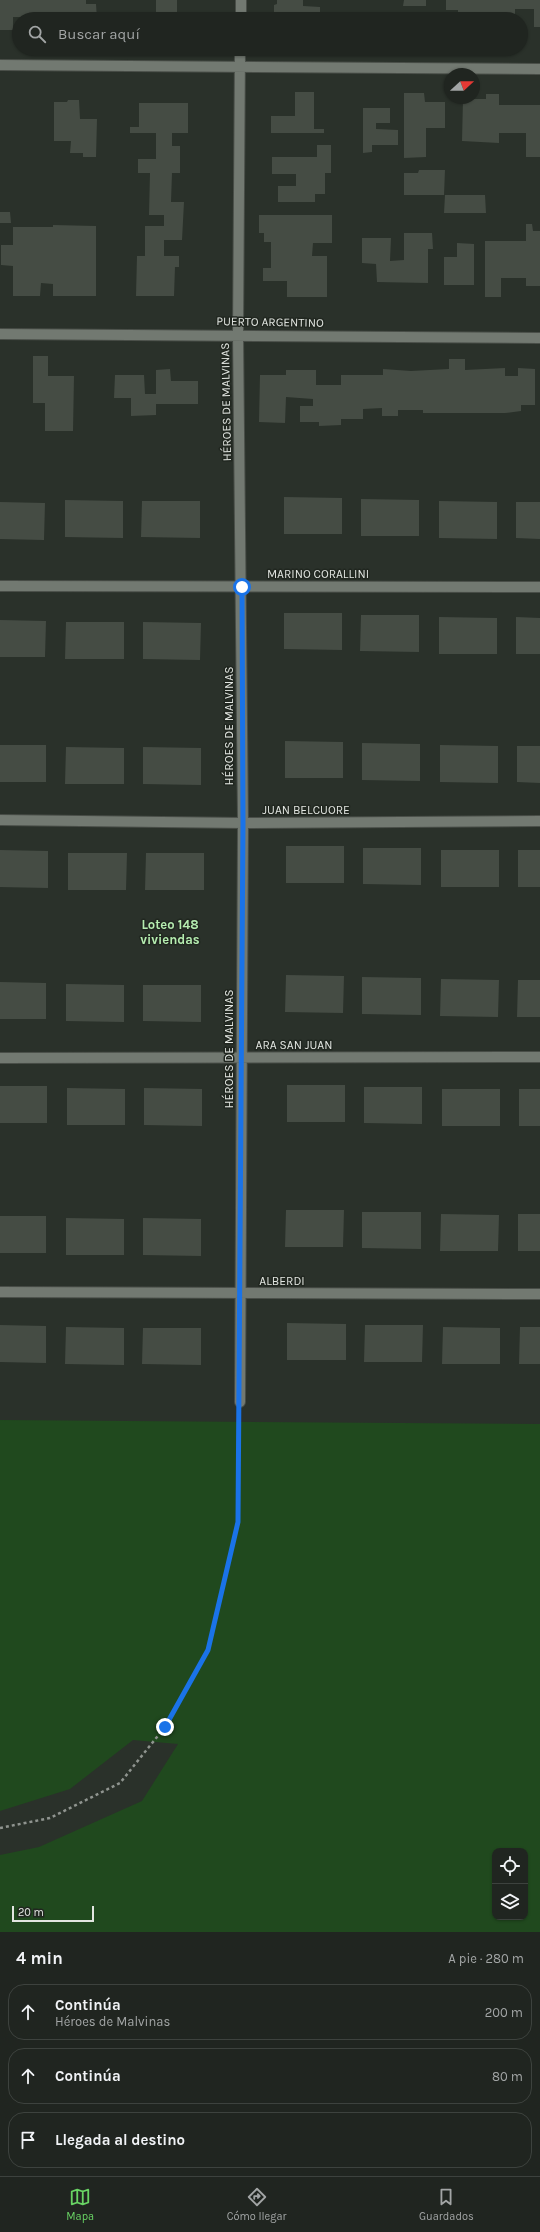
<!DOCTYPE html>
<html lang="es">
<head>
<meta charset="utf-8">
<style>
	:root { --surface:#202520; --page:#2d312d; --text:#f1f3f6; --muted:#a2a5a5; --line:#3d423e; --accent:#69d464 }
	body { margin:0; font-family:Karla,sans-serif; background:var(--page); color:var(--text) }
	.controls { position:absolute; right:12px; bottom:12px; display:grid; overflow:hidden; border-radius:8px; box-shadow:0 1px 3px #0004 }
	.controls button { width:36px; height:36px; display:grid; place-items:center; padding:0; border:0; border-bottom:1px solid var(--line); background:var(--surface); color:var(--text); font:20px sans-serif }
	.compass { position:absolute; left:444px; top:68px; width:36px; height:36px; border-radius:50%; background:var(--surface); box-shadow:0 1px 3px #0004; rotate:69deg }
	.scale { position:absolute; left:12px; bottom:10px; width:82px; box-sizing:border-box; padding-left:4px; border:2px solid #e2e6e1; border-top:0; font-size:11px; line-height:14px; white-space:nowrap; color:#e2e6e1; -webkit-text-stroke:3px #212720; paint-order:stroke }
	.stop { position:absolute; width:12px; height:12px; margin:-9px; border:3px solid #1a73e8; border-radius:50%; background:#fff }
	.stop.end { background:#1a73e8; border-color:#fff; box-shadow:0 1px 4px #0008 }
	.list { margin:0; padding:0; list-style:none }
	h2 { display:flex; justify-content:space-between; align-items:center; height:52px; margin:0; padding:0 16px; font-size:17px }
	h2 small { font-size:13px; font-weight:400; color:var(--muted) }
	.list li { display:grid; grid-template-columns:26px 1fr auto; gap:12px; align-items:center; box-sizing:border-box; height:56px; margin:0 8px 8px; padding:0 8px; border:1px solid var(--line); border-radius:16px }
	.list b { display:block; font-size:15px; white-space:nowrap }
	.list p { margin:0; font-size:13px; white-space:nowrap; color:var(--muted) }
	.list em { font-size:13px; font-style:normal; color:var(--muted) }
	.icon { flex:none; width:22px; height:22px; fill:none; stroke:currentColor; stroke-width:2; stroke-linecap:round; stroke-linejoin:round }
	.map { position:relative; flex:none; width:540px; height:1932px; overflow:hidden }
	.search { position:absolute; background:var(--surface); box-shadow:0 1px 3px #0004; left:12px; right:12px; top:12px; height:44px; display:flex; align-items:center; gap:10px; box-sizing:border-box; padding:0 14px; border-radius:22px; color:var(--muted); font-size:15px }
	.sheet { height:244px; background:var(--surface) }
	nav { display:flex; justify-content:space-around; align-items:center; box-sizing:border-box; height:56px; border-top:1px solid var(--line); background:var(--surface); font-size:11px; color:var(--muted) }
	nav a { display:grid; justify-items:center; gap:2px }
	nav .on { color:var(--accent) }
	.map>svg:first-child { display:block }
	.green { fill:#20491e; fill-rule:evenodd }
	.building { fill:#454c44 }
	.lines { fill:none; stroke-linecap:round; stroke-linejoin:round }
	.minor-casing { stroke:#494e48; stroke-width:12 }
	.path { stroke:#8f948f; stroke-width:2.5; stroke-dasharray:3 3; stroke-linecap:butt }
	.minor { stroke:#727971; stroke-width:10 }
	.route { stroke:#1a73e8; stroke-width:5 }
	.labels { text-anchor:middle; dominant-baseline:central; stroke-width:3; stroke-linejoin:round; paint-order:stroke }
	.street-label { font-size:12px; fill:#e2e6e1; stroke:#212720 }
	.neighbourhood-label { font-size:13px; font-weight:bold; fill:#b5edb0; stroke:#212720 }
</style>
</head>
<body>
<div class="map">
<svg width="540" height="1932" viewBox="0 0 540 1932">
	<rect width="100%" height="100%" fill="#2a312a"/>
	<!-- green -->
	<path class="green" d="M0 1420 540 1424V1932H0V1855L39 1847 142 1801 178 1744 133 1740 70 1789 0 1811ZM495 1851H525V1917H495Z"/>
	<!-- building -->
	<path class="building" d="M0 0H86V4H96L97 19H67V13H55V17H13V30H0Z
		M156 0H177V14H180V19H147V14L156 13Z
		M277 0H303V6L320 7V19H274V5L277 4Z
		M404 0H426V6H403Z
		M446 0H540V27H534V9H515V19H495V13L487 12V19H458V10H446Z
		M295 92H314V129H324V133H271V116H295Z
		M404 93H424L425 102H445V128H426V157L404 158Z
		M486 94H499V105H540V157H526V133H499V143L462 141 463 99H486Z
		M68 100H79L80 119H97L96 157H83V153H70L71 141H54V102H67Z
		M139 103H188V133H172V146H180V173H172L171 202H184L182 240H164V256H179V267H175L174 296H136L137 256H145V226H164V215H149L150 173H138V159H156V133H130V127H139Z
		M363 108H390V123H376V129L398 130V145H372V152L363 153Z
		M317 145H331V173H325V194H315V202H278V186H296V174H272V157H317Z
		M419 170H445L444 195H404V173H418Z
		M445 195H485L486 213H444Z
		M0 212H10L11 223H0Z
		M259 215H332V243H313L312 256H327V297H287V281H263V268H271V242H264V233H259Z
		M526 224H532L533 231H540V286H526V278H501V297H485V241H526Z
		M53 225 96 226V296H53V284L41 283 40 296H13V266L1 265V245H13V227H53Z
		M404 233H432L433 249H428V283L377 282 376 264 362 263V238H391L390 261 404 260Z
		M457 243 474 244V285H444V257H457Z
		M33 356H48V376H74L73 431H45V403H33Z
		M449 359H465V370L505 368V376H518V368L535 369V405H521V411L505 413H423V410H398V416H382V408L363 409V419H341V425L319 426V422H300V406H313V399L286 397 285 423 259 422 260 375H286V370H316V385H341V375H383V369L411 371 449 369Z
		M170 369 171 381H198V404H156V415L131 416V398H114L115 375H144L145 394H156V370Z
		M284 497 342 498V534H284Z
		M361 499 419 500V536H361Z
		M65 500 123 501V538L65 537Z
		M142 501H200V538L141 537Z
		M439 501 497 502V539L439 538Z
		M0 502 45 503 44 540 0 539Z
		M516 502H540V539L516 538Z
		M284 613H342V650L284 649Z
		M361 615H419V652L360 651Z
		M439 617 497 618V654H439Z
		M516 617 540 618V654H516Z
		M0 620 46 621 45 657H0Z
		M66 622H124V659H65Z
		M143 622 201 623 200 660 143 659Z
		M285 741 343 742V778H285Z
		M362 743 420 744V781L362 780Z
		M0 745H46V782H0Z
		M440 745 498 746V783L440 782Z
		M517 746H540V783L517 782Z
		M66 747 124 748V784H65Z
		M143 747 201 748V785L143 784Z
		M286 846H344V883H286Z
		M363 848H421V885L363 884Z
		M0 850 48 851V888L0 887Z
		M441 850H499V887H441Z
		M518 850H540V887H518Z
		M68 853H127L126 890H68Z
		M146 853H204V890H145Z
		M286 975 344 976 343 1013 285 1012Z
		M362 977 421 978V1015L362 1014Z
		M441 979 499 980 498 1017 440 1016Z
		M518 980H540V1017H517Z
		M0 982 46 983V1019H0Z
		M66 984 124 985V1022L66 1021Z
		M143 985H201V1022L143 1021Z
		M287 1085H345V1122H287Z
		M0 1086H47V1123H0Z
		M364 1087H422V1124L364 1123Z
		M67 1088 125 1089V1125H67Z
		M144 1088 202 1089V1126L144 1125Z
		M442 1089H500V1126H442Z
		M519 1089H540V1126H519Z
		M286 1210H344L343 1247H285Z
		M362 1212H421V1249L362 1248Z
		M441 1214 499 1215 498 1251H440Z
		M518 1214H540V1251H518Z
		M0 1216H46V1253H0Z
		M66 1218 124 1219V1255H66Z
		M143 1218 201 1219V1256L143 1255Z
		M287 1323 346 1324V1360H287Z
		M0 1325 46 1326V1363L0 1362Z
		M365 1325H423L422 1362H364Z
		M66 1327 124 1328V1365L65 1364Z
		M443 1327 500 1328V1364H442Z
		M520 1327H540V1364H519Z
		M143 1328H201V1365L142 1364Z"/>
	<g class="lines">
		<!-- minor casing -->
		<g class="minor-casing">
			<path id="minor" d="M241 19V0
				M0 65 540 69
				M0 334 540 338
				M0 586 540 587
				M0 820 243 823 540 821
				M0 1058 540 1057
				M0 1292 540 1294
				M240 1402 243 823 238 334 240 49"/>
		</g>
		<!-- path -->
		<path class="path" d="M0 1828 50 1818 120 1783 165 1727 208 1650 238 1522 239 1421"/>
		<!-- minor -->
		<use href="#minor" class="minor"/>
	</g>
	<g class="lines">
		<!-- route -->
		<path class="route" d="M165 1727 208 1650 238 1522 243 823 242 587"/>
	</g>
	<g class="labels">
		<!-- street labels -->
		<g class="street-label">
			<text transform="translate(270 322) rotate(1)">PUERTO ARGENTINO</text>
			<text transform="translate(226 402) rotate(-91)">HÉROES DE MALVINAS</text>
			<text x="318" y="574">MARINO CORALLINI</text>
			<text transform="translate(229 726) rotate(-90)">HÉROES DE MALVINAS</text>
			<text x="306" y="810">JUAN BELCUORE</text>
			<text x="294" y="1045">ARA SAN JUAN</text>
			<text transform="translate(229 1049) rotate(-90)">HÉROES DE MALVINAS</text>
			<text x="282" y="1281">ALBERDI</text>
		</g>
		<!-- neighbourhood labels -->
		<g class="neighbourhood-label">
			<text x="170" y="924">Loteo 148<tspan x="170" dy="15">viviendas</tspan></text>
		</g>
	</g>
</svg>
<div class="controls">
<button><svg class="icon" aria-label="locate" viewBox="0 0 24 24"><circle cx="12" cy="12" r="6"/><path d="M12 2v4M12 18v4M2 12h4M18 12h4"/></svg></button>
<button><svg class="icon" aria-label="layers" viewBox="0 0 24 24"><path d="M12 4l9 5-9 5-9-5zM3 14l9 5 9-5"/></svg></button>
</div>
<svg class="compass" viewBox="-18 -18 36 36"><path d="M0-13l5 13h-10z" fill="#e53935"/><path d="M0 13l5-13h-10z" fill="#a2a5a5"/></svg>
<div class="scale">20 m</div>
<div class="stop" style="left:242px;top:587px"></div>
<div class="stop end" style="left:165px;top:1727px"></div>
<div class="search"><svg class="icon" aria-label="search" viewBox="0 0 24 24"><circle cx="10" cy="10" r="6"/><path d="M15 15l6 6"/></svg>Buscar aquí</div>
</div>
<section class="sheet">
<h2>4 min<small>A pie · 280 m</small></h2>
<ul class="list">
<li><svg class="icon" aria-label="ahead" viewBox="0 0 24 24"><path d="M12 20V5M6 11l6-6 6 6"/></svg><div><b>Continúa</b><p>Héroes de Malvinas</p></div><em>200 m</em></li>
<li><svg class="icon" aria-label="ahead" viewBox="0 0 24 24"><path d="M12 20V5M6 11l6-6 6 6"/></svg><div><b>Continúa</b></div><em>80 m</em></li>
<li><svg class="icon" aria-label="arrive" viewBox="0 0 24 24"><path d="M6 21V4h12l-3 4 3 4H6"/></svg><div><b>Llegada al destino</b></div></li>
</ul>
</section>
<nav>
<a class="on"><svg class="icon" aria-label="map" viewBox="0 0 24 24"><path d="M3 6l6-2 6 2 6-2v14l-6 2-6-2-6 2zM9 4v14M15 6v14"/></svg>Mapa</a>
<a><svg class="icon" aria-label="directions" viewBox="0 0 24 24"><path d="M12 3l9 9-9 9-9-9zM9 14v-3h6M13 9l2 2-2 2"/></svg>Cómo llegar</a>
<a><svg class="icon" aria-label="saved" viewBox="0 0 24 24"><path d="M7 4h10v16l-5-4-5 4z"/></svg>Guardados</a>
</nav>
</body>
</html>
